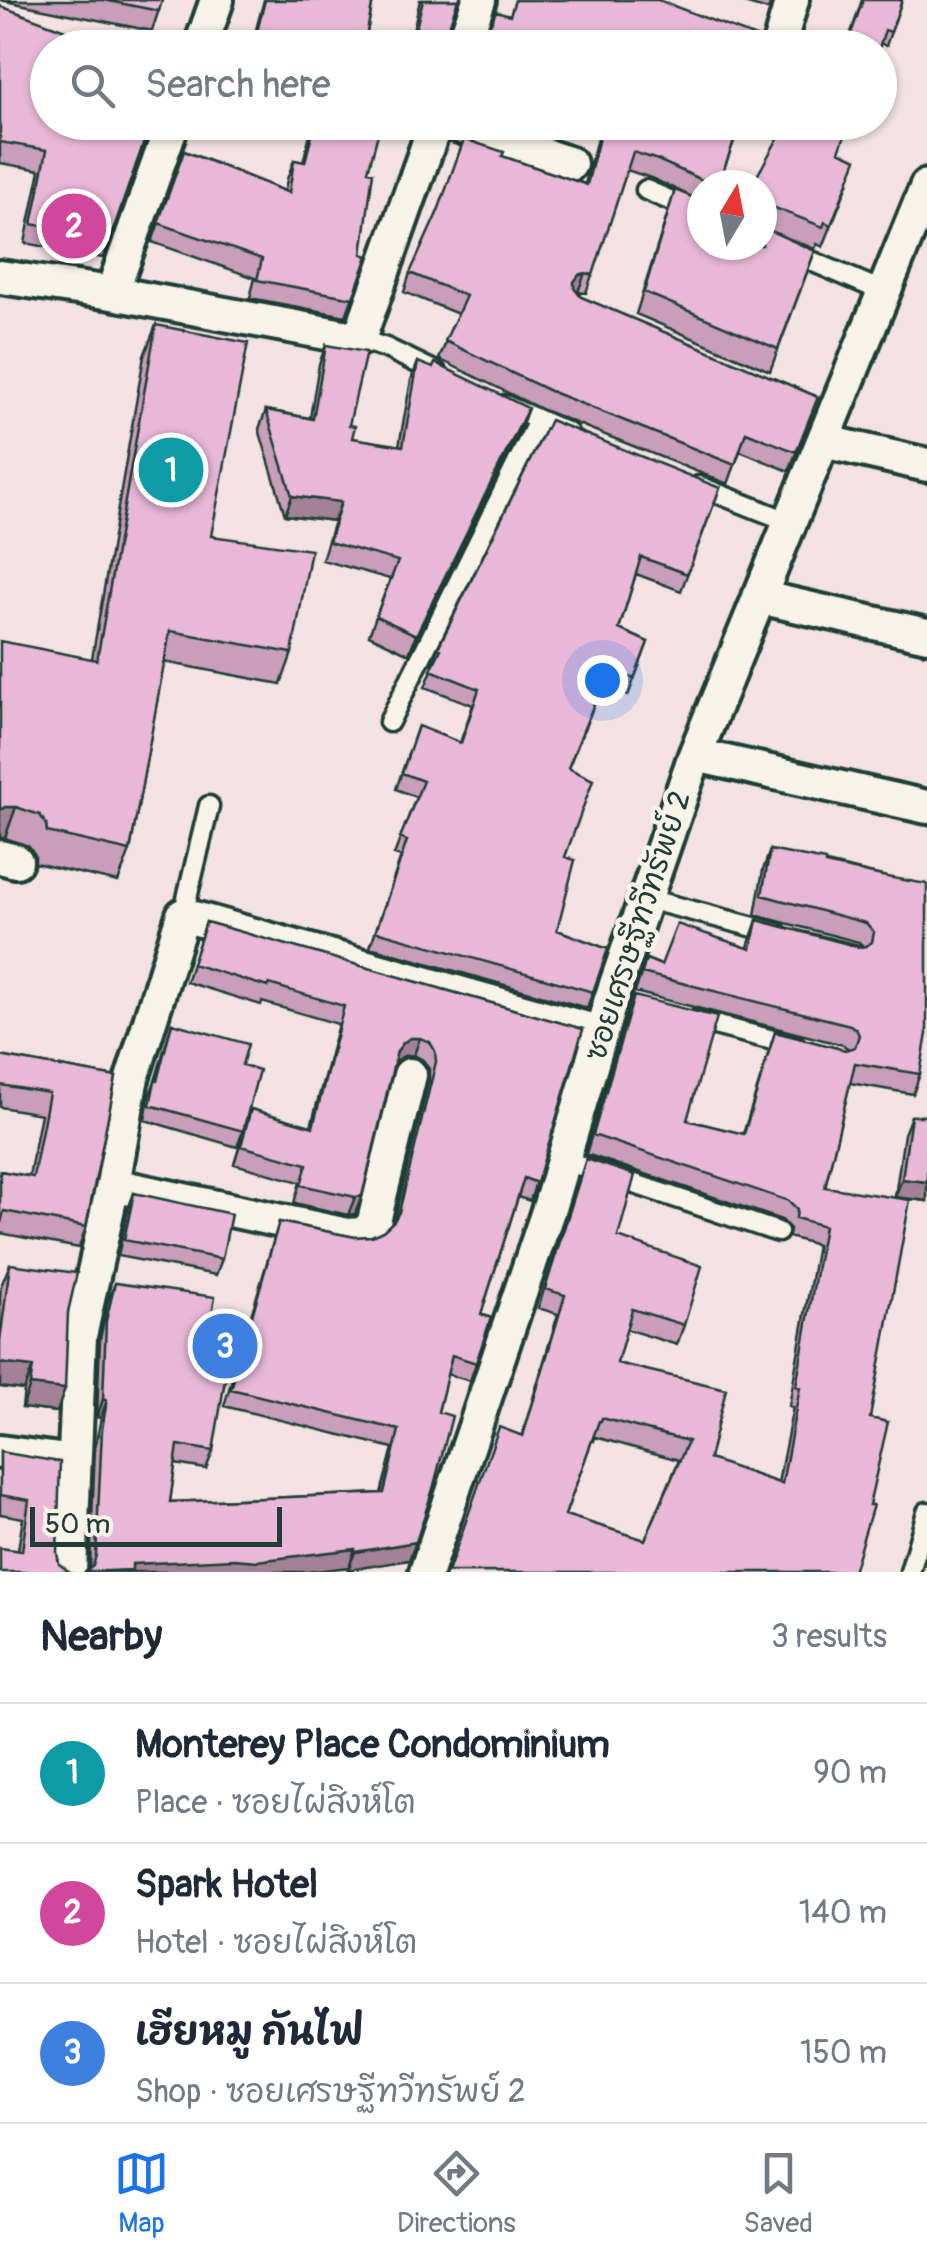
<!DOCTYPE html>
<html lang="en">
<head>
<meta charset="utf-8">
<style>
	:root { --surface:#fff; --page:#f6f6f7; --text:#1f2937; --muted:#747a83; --line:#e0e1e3; --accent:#1a73e8 }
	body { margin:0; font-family:Pangolin,"Playpen Sans Thai",sans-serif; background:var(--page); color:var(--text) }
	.compass { position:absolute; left:687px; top:170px; width:90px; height:90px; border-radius:50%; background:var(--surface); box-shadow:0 2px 8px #0004; rotate:10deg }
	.scale { position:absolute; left:30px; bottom:25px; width:252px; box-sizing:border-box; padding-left:10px; border:5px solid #1f3d34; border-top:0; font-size:28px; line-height:35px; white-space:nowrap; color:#1f3d34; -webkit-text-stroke:8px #f7f3e8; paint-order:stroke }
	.you { position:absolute; left:602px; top:680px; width:35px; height:35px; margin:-25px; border:8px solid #fff; border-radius:50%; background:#1a73e8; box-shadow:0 0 0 15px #1a73e833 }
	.badge { display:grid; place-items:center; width:65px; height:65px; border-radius:50%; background:var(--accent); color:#fff; font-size:32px; font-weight:700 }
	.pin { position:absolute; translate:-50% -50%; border:5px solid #fff; box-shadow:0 2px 10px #0006 }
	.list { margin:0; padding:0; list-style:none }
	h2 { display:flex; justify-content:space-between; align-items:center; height:130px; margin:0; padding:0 40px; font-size:42px }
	h2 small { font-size:32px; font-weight:400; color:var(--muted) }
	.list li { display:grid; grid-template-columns:65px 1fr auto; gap:30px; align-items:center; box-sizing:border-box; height:140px; padding:0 40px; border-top:2px solid var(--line) }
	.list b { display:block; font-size:38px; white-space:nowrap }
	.list p { margin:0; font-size:32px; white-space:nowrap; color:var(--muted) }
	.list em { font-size:32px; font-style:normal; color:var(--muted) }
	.icon { flex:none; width:55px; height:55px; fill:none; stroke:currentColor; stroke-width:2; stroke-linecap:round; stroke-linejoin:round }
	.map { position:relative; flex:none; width:927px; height:1572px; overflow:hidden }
	.search { position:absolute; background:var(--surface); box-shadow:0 2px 8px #0004; left:30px; right:30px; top:30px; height:110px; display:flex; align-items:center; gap:25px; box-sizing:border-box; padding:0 35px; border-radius:55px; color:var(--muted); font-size:38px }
	.sheet { height:550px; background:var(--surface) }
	nav { display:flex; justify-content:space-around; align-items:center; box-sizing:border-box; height:140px; border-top:2px solid var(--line); background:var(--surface); font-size:28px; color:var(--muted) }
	nav a { display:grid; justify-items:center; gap:5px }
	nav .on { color:var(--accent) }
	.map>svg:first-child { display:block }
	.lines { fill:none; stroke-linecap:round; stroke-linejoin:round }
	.service-casing { stroke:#1f3d34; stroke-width:25 }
	.minor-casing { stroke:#1f3d34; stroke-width:40 }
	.service { stroke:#f7f3e8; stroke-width:18 }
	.minor { stroke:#f7f3e8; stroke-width:32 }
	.wall { fill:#c89eba; stroke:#1f3d34; stroke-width:2.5; fill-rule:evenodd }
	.shaded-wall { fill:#a38197; stroke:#1f3d34; stroke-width:2.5 }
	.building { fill:#e9b8d8; stroke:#1f3d34; stroke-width:2.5; fill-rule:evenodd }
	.labels { text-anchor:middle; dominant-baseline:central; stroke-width:9; stroke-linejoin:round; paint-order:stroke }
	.street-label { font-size:30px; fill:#1f3d34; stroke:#f7f3e8 }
</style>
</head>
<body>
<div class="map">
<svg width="927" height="1572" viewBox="0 0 927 1572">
	<rect width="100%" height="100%" fill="#f3e1e3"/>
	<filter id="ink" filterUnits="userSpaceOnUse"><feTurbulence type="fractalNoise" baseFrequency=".01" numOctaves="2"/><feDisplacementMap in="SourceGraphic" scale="20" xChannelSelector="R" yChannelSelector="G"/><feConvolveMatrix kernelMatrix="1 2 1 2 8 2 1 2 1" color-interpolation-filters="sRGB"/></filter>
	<g filter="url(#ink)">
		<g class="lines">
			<!-- service casing -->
			<g class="service-casing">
				<path id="service" d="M646 190 702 214
					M762 240 884 292
					M359 339 386 348 436 372
					M505 405 568 433
					M699 486 790 522
					M389 722 538 421
					M647 899 777 933
					M183 915 209 806
					M695 1020 796 1046
					M563 1160 778 1232
					M910 1572 927 1512"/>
			</g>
			<!-- minor casing -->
			<g class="minor-casing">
				<path id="minor" d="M200 48 217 0
					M462 48 479 0
					M778 48 792 0
					M448 122 570 164
					M0 277 112 293 359 339 436 122
					M112 293 173 122
					M823 441 927 465
					M759 597 927 635
					M695 755 927 807
					M0 857 16 861
					M113 1185 347 1235 363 1234 373 1225 410 1075
					M0 1452 74 1462
					M70 1572 80 1336 113 1185 131 1082 183 915 601 1033
					M426 1572 550 1205 611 999 695 755 927 186"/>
			</g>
			<!-- service -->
			<use href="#service" class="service"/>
			<!-- minor -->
			<use href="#minor" class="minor"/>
		</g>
		<!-- wall -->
		<path class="wall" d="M0 0H162L152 31Z
			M264 0H373L364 48H251Z
			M420 0H458L450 23 449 32 453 42 461 48H409Z
			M734 0H772L768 10Z
			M862 0H902L886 46 880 43 879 48H846Z
			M0 6 151 122 103 258 25 243 40 170 0 163Z
			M313 122H349L348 127 368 171 362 254 368 256 346 316 250 298 255 278 152 242 184 151 285 191 287 179 294 160 303 162Z
			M572 122H741L718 185H702V231L700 236 702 245H762V185L839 151 849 181 823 247 817 244 815 249 764 229 815 251 770 371 636 314 675 190 690 196 651 178 627 170 586 293 577 292 581 297 818 397 789 471 740 451 728 484 543 410 439 359 458 314 404 292 410 273 502 156 585 184 599 131Z
			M156 325 211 536 292 653 281 684 164 662 130 851 118 882 35 863V855L29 846 5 838H0L92 659 144 356Z
			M326 345 352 438 399 446 411 380 418 362 521 427 409 654 369 635 390 579 322 560 334 521 285 515 259 429 266 410 310 418 319 364Z
			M720 488 681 591 636 574 619 629 648 642 628 696 602 686 568 768 565 857 557 930 608 949 587 1008 370 947 401 857 394 855 416 797 396 789 418 726 460 743 473 705 425 687 434 665 432 664 438 648Z
			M770 850 887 877 920 1074 913 1094 850 1083 825 1187 870 1418 853 1572H447L522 1435 558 1314 538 1308 586 1159 618 1237 684 1325 677 1345 626 1329 617 1363 709 1459 778 1483 793 1407 789 1406 817 1245 789 1237 790 1229 782 1220 586 1154 634 996 687 1120 743 1134 775 1032 845 1050 849 1049 843 1045 635 992 646 959 661 965 748 947 757 920 863 946 859 942 755 915 763 870ZM595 1437 679 1460 645 1540 565 1515 592 1440 594 1441Z
			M206 922 583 1029 530 1201 518 1197 481 1314 491 1318 470 1381 447 1374 438 1412 409 1560 348 1570 349 1567 90 1568 95 1448 101 1418 97 1417 100 1339 108 1301 115 1283 202 1368 213 1451 206 1469 175 1464 170 1502 381 1493 393 1448 224 1406 279 1222 355 1237 372 1236 383 1231 394 1221 429 1080V1069L423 1060 414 1055 404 1056 394 1064 355 1214 348 1215 294 1203 300 1182 234 1164 251 1109 311 1126 338 1024 262 1002 261 1005 186 982Z
			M172 1023 242 1065 243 1131 237 1147 145 1120 149 1096 155 1081Z
			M0 1056 116 1077 86 1227 79 1248 0 1233V1171L29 1176 41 1114 0 1107Z
			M911 1116H927V1201L895 1197 904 1134Z
			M134 1193 222 1259 216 1275 118 1256 128 1209Z
			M10 1264 68 1312 57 1412 22 1408 24 1390 0 1387V1298L1 1286Z
			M0 1452 4 1454 57 1553 59 1564 18 1550 23 1518 0 1514Z"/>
		<!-- shaded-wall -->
		<path class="shaded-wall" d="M770 206 762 226V209Z
			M585 273 578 292 572 294 574 282 579 275Z
			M528 408 521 427 409 654 416 635Z
			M292 496 341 502 334 521 285 515Z
			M5 807H16L5 838H0V810Z
			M410 1038H420L414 1055 404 1056 396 1061 391 1069 397 1051 403 1043Z
			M902 1179 927 1182V1201L895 1197Z
			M362 1196 355 1214 348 1215 355 1197Z
			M0 1363 33 1367 24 1390 0 1387Z
			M30 1385 65 1389 57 1412 22 1408Z
			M103 1399 107 1400 101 1418 97 1417Z
			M416 1542 409 1560 348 1570 355 1552Z
			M355 1549 349 1567 307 1572H89L132 1564Z"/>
		<!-- building -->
		<path class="building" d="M104 0H162L159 11Z
			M265 0H373L364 48H326L257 32Z
			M423 0H458L450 23 449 32 453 42 461 48H411Z
			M515 0H658L769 42 767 48H476L482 44 496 11 510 15Z
			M863 0H902L891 32 885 30 879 48H873L849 39Z
			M0 6 114 48H48V122H151L110 239 32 224 47 150 0 142Z
			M315 122H349L348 127 378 134 368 171 373 172 362 254 368 256 353 298 257 280 262 259 158 223 184 151 289 193 294 160 305 162Z
			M603 122H741L718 185H713L658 160 633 152 593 275 585 273 579 275 574 282V288L581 297 818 397 796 452 746 432 735 465 550 391 445 341 466 296 410 273 438 211 464 139 504 152 502 156 587 185Z
			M787 122H850L839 151 857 159 831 225 825 222 823 227 770 206 762 209V185H752Z
			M675 190 702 201V231L700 236H702V245H762V227L815 251 778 349 644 292Z
			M156 325 248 343 211 536 311 550 292 653 170 631 130 851 47 832 46 824 40 815 16 807H5L0 810V641L97 660Z
			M326 345 366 352 349 425 355 426 352 438 403 446 418 362 433 368 435 363 528 408 416 635 376 616 398 561 329 542 341 502 292 496 266 410 313 419Z
			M550 420 720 488 687 574 641 557 619 629 648 642 634 679 608 669 568 768 593 780 565 857 575 860 557 930 608 949 593 992 376 931 407 841 400 838 423 781 402 773 418 726 461 743 479 689 431 670 441 649 438 648Z
			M770 850 825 861V864L887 877 927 884V1034L920 1074 855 1063 825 1187 910 1200 870 1418 888 1422 869 1505H873L853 1572H448L499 1427 523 1436 565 1295 545 1289 586 1159 635 1175 618 1237 702 1266 684 1325 632 1309 617 1363 726 1389 709 1459 782 1484 800 1387 796 1386 824 1226 796 1218 797 1209 789 1201 593 1135 634 996 717 1017 687 1120 744 1134 775 1032 845 1050 855 1047 859 1035 856 1029 850 1025 642 973 646 959 661 965 677 924 751 949 757 920 859 947 866 946 872 942 874 932 866 923 762 895ZM602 1418 688 1441 645 1540 565 1515 599 1421H601Z
			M206 922 583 1029 537 1183 524 1178 481 1314 491 1318 476 1363 452 1355 438 1412 452 1416 433 1489 416 1542 355 1552V1549L257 1561 235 1559 132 1564V1570L85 1572 93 1566 96 1555 102 1430 107 1400 103 1399 106 1321 115 1283 215 1297 202 1368 226 1374 213 1451 178 1445 170 1502 384 1493 399 1430 231 1389 279 1222 355 1237 372 1236 383 1231 394 1221 399 1212 436 1062 435 1051 430 1042 420 1038H410L403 1043 397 1051 362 1196 355 1197 301 1185 307 1164 241 1146 251 1109 313 1127 344 1006 269 984 268 987 192 964Z
			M172 1023 248 1044 242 1065 259 1070 243 1131 150 1105 155 1081H157Z
			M0 1056 116 1077 86 1227 4 1211 0 1227V1171L33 1177 49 1093 0 1085Z
			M911 1116H927V1182L902 1179Z
			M134 1193 231 1214 222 1259 124 1240Z
			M10 1264 77 1273 68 1312 65 1389 30 1385 33 1367 0 1363V1341Z
			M0 1452 60 1462 57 1553 59 1564 70 1572H0V1548L22 1551 29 1500 0 1495Z"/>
	</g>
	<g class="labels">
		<!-- street labels -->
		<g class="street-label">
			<text transform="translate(638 926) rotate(-72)">ซอยเศรษฐีทวีทรัพย์ 2</text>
		</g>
	</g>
</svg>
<svg class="compass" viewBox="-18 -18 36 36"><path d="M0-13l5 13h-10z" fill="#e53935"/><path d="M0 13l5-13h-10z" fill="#747a83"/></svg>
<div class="scale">50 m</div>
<div class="you"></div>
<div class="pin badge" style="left:171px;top:470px;background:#0f9aa8">1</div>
<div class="pin badge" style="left:74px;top:226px;background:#d1479c">2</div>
<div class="pin badge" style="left:225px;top:1346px;background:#3f7fe0">3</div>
<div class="search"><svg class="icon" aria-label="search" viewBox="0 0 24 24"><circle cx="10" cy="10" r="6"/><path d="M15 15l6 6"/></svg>Search here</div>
</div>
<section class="sheet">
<h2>Nearby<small>3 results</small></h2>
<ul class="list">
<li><span class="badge" style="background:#0f9aa8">1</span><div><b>Monterey Place Condominium</b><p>Place · ซอยไผ่สิงห์โต</p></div><em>90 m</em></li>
<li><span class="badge" style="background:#d1479c">2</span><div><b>Spark Hotel</b><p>Hotel · ซอยไผ่สิงห์โต</p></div><em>140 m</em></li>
<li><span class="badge" style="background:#3f7fe0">3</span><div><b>เฮียหมู กันไฟ</b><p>Shop · ซอยเศรษฐีทวีทรัพย์ 2</p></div><em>150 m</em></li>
</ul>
</section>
<nav>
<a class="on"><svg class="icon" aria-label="map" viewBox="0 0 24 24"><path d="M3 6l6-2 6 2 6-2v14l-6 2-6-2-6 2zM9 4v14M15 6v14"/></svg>Map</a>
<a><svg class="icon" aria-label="directions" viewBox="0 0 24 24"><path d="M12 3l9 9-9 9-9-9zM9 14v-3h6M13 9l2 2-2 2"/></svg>Directions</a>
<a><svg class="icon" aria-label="saved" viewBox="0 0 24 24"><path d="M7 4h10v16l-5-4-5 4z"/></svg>Saved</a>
</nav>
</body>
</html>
